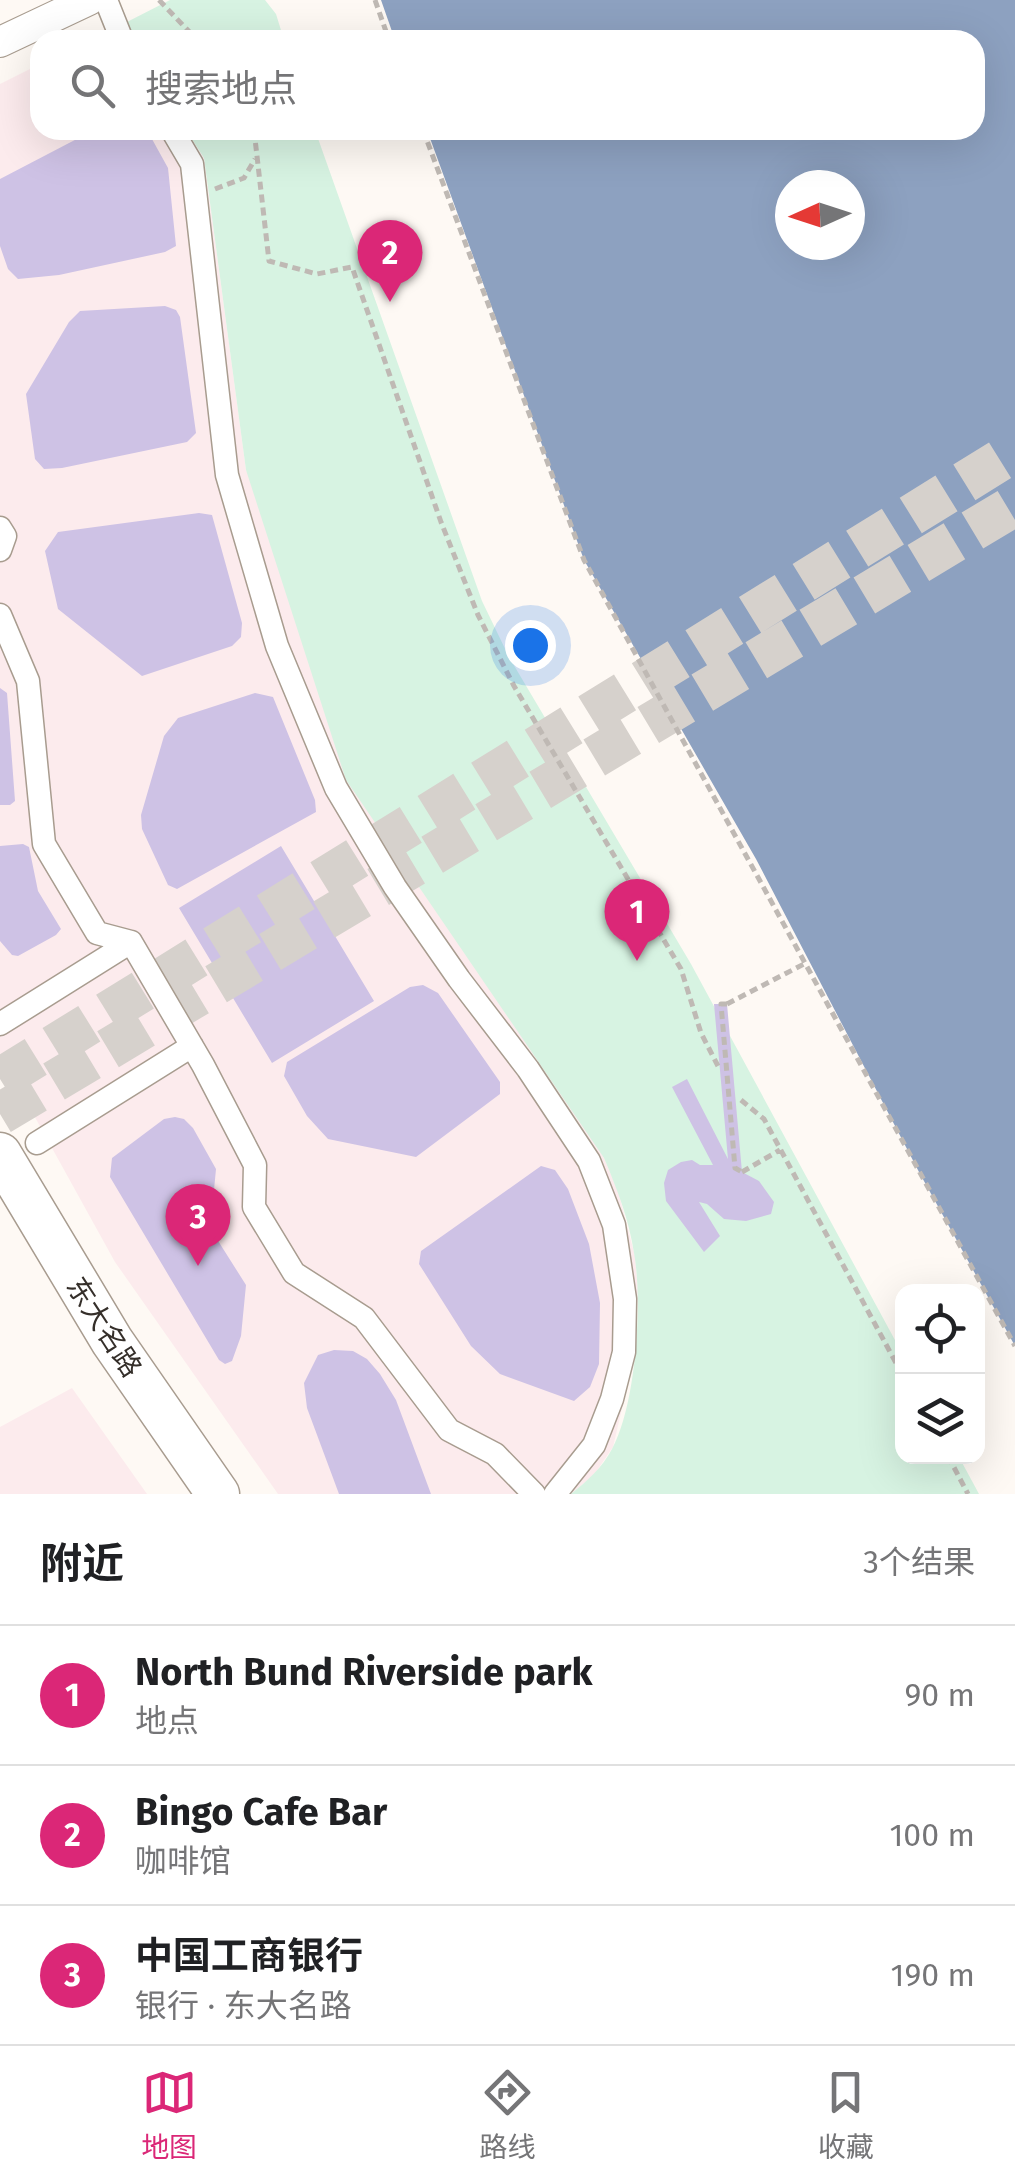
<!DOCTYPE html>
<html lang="zh">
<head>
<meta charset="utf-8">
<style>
	:root { --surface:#fff; --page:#f2f2f2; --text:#202124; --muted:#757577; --line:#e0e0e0; --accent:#db2777 }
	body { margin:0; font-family:"Fira Sans","Noto Sans SC",sans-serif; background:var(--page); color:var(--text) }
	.controls { position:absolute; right:30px; bottom:30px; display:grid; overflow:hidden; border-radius:20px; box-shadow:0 10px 40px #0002 }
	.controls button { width:90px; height:90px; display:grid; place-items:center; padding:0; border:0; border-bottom:2px solid var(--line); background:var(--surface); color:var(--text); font:50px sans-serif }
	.compass { position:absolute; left:775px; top:170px; width:90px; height:90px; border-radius:50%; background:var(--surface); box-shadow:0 10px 40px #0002; rotate:267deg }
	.you { position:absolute; left:530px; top:645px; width:35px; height:35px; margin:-25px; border:8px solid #fff; border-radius:50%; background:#1a73e8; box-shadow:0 0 0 15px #1a73e833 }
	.badge { display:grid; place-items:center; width:65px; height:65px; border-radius:50%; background:var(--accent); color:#fff; font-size:32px; font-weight:700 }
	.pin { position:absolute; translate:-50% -82px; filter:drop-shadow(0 2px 5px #0008) }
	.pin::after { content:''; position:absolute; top:52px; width:35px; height:30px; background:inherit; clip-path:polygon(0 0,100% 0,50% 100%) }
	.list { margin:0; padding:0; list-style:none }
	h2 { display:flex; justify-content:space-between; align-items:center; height:130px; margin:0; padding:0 40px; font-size:42px }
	h2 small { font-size:32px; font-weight:400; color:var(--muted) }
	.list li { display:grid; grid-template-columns:65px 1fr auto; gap:30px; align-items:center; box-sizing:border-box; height:140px; padding:0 40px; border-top:2px solid var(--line) }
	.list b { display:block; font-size:38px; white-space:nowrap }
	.list p { margin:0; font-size:32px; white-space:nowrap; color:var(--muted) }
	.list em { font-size:32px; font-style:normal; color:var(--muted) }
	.icon { flex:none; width:55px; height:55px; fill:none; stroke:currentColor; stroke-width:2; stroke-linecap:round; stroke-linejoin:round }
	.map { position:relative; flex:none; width:1015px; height:1494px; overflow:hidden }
	.search { position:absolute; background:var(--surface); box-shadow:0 10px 40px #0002; left:30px; right:30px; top:30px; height:110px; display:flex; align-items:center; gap:25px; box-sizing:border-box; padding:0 35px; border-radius:30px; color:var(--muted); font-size:38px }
	.sheet { height:550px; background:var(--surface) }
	nav { display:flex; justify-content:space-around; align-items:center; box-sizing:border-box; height:140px; border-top:2px solid var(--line); background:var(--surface); font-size:28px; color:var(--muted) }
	nav a { display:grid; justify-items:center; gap:5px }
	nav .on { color:var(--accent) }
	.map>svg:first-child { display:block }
	.commercial { fill:#fcebed }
	.green { fill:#d7f3e2 }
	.water { fill:#8da1c0; fill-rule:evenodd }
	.building { fill:#cec2e5 }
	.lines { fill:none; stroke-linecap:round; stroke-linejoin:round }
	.secondary-tunnel { stroke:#d6d1cc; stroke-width:42; stroke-dasharray:42 21; stroke-linecap:butt }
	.pedestrian-casing { stroke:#a89c8f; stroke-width:25 }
	.minor-casing { stroke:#a89c8f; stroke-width:32 }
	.secondary-casing { stroke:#a89c8f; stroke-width:45 }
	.path { stroke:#bfb9b4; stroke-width:5; stroke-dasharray:8 5; stroke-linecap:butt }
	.pedestrian { stroke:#fff; stroke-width:22 }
	.minor { stroke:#fff; stroke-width:30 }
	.secondary { stroke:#fff; stroke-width:42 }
	.path-bridge { stroke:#bfb9b4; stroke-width:5; stroke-dasharray:8 5; stroke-linecap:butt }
	.labels { text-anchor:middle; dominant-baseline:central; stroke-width:8; stroke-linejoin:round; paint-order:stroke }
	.street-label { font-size:28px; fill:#352f2a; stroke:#fff }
</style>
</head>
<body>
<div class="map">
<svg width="1015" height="1494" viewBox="0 0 1015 1494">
	<rect width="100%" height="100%" fill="#fef9f4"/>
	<!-- commercial -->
	<path class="commercial" d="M40 64V130H186L204 158 246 470 604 1158 618 1191 635 1256 638 1291 635 1353 613 1447 594 1475 571 1494H278L115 1262 0 1054V84Z
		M72 1388 147 1494H0V1427Z"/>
	<!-- green -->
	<path class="green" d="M170 0H265L276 14 284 40H133L125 23Z
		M186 130H315L482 601 509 657 691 964 902 1353V1456L959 1457 979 1494H571C587 1481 602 1468 612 1449 636 1405 643 1302 634 1253 629 1219 617 1189 604 1158L346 780 246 470 204 158Z"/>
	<!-- water -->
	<path class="water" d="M381 0H1015V1346L919 1172 756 859 584 560 427 130H975V40H395ZM790 185H850V245H790Z"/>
	<!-- building -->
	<path class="building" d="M94 130H147L168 168 176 246 165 252 59 275 18 279 8 269 0 246V179Z
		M165 306 176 310 180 317 196 433 187 442 62 468 44 469 35 459 26 394 69 322 80 311Z
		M199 513 212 515 242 623 241 637 232 646 142 676 58 609 45 551 58 532Z
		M0 688 7 693 15 801 10 805H0Z
		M255 693 273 697 315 800 316 812 177 889 168 885 142 829 141 815 164 736 178 718Z
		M23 844 29 847 38 891 61 929 56 935 18 956 12 955 0 941V846Z
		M281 846 374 1001 272 1063 179 908Z
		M423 985 438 993 500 1082V1094L416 1157 328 1139 307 1116 284 1076 287 1062 410 987Z
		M714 1004H727L742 1172 759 1181 774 1202 771 1214 746 1221 724 1219 707 1204 699 1202 720 1236 704 1252 666 1201 664 1183 668 1170 681 1162 692 1160 700 1165H713L672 1087 687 1079 728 1159Z
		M175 1117 184 1119 193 1128 216 1169 211 1221 215 1236 246 1285 241 1336 232 1361 225 1364 219 1360 110 1177 112 1158 164 1119Z
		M541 1166 555 1170 568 1189 589 1244 600 1303 599 1364 590 1387 574 1401 500 1374 471 1346 419 1264 421 1251Z
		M334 1350 353 1351 367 1359 380 1374 396 1400 431 1494H339L307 1408 304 1383 318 1355Z"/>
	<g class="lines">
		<!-- secondary-tunnel -->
		<path class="secondary-tunnel" d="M0 1079 1015 451
			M0 1114 1015 505"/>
		<!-- pedestrian casing -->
		<g class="pedestrian-casing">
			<path id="pedestrian" d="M106 0 122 40
				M172 130 192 164 227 475 277 646 336 788 395 887 459 979 528 1069 589 1161 614 1225 625 1299 624 1352 612 1399 594 1445 555 1494
				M0 528 5 536 0 550
				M0 615 28 681 44 844 97 933 131 942 203 1065 255 1165 254 1207 294 1273 364 1318 449 1430 495 1454 534 1494
				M0 1024 131 942
				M37 1143 192 1046"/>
		</g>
		<!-- minor casing -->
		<g class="minor-casing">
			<path id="minor" d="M0 42 89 0"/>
		</g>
		<!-- secondary casing -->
		<g class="secondary-casing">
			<path id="secondary" d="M0 1154 112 1341 218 1494"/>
		</g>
		<!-- path -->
		<path class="path" d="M159 0 197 40
			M375 0 389 40
			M254 130 269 261 317 274 352 267 441 522 478 615 514 686 681 969 701 1033 718 1066
			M423 130 584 560 1015 1346
			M215 189 244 178 255 159
			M727 1004 804 964
			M741 1100 764 1119 902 1374
			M742 1172 780 1150
			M948 1456 968 1494"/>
		<!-- pedestrian -->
		<use href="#pedestrian" class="pedestrian"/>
		<!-- minor -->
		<use href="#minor" class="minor"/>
		<!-- secondary -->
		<use href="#secondary" class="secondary"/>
		<!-- path-bridge -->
		<path class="path-bridge" d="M727 1004H721L735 1168 742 1172"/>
	</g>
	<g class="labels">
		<!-- street labels -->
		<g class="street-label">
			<text transform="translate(104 1327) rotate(57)">东大名路</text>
		</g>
	</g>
</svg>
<div class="controls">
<button><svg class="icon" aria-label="locate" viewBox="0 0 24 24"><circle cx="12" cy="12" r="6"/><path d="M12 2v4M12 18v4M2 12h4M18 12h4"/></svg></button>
<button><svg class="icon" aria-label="layers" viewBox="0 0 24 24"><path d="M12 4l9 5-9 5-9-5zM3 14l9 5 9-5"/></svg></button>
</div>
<svg class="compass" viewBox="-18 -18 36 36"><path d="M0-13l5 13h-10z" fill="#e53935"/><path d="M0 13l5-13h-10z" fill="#757577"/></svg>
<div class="you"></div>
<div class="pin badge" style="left:637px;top:961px">1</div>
<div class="pin badge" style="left:390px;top:302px">2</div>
<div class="pin badge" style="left:198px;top:1266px">3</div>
<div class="search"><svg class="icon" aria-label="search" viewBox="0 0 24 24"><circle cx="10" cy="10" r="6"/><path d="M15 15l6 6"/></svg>搜索地点</div>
</div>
<section class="sheet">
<h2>附近<small>3个结果</small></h2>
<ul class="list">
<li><span class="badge">1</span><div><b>North Bund Riverside park</b><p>地点</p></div><em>90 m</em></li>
<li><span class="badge">2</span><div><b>Bingo Cafe Bar</b><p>咖啡馆</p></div><em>100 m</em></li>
<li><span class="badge">3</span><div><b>中国工商银行</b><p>银行 · 东大名路</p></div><em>190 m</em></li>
</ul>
</section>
<nav>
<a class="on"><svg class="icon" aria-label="map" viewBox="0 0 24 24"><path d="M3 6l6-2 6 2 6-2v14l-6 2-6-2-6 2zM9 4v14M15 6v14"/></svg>地图</a>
<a><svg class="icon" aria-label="directions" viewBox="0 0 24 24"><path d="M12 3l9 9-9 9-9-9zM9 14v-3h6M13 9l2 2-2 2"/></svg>路线</a>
<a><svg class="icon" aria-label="saved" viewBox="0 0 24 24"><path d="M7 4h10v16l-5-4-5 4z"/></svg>收藏</a>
</nav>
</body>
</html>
